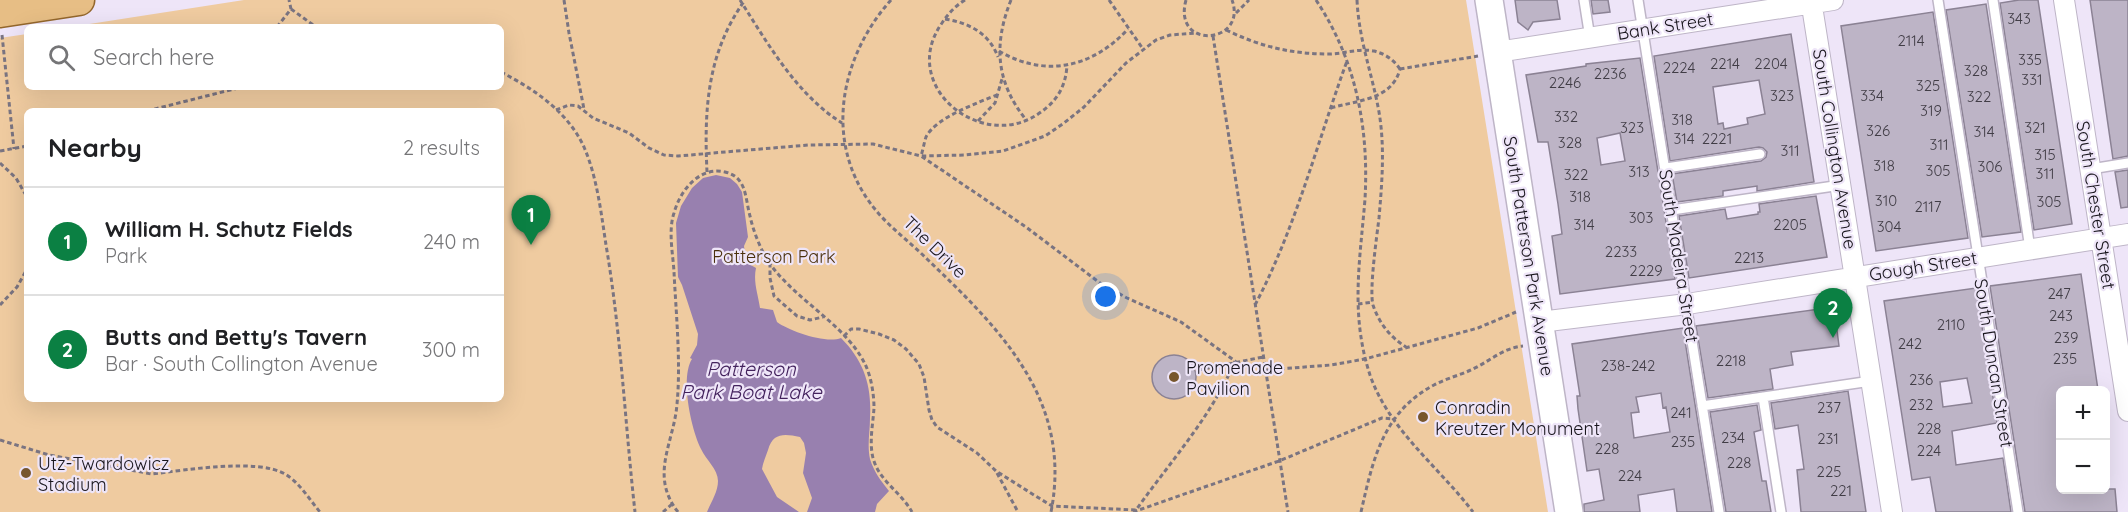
<!DOCTYPE html>
<html lang="en">
<head>
<meta charset="utf-8">
<style>
	:root { --surface:#fff; --page:#f2f2f2; --text:#202124; --muted:#757577; --line:#e0e0e0; --accent:#0b8043 }
	body { margin:0; font-family:Quicksand,sans-serif; background:var(--page); color:var(--text) }
	.controls { position:absolute; right:18px; bottom:18px; display:grid; overflow:hidden; border-radius:9px; box-shadow:0 6px 24px #0002 }
	.controls button { width:54px; height:54px; display:grid; place-items:center; padding:0; border:0; border-bottom:2px solid var(--line); background:var(--surface); color:var(--text); font:30px sans-serif }
	.you { position:absolute; left:1106px; top:297px; width:21px; height:21px; margin:-15px; border:4px solid #fff; border-radius:50%; background:#1a73e8; box-shadow:0 0 0 9px #1a73e833 }
	.badge { display:grid; place-items:center; width:39px; height:39px; border-radius:50%; background:var(--accent); color:#fff; font-size:20px; font-weight:700 }
	.pin { position:absolute; translate:-50% -50px; filter:drop-shadow(0 2px 3px #0008) }
	.pin::after { content:''; position:absolute; top:32px; width:21px; height:18px; background:inherit; clip-path:polygon(0 0,100% 0,50% 100%) }
	.list { margin:0; padding:0; list-style:none }
	h2 { display:flex; justify-content:space-between; align-items:center; height:78px; margin:0; padding:0 24px; font-size:26px }
	h2 small { font-size:20px; font-weight:400; color:var(--muted) }
	.list li { display:grid; grid-template-columns:39px 1fr auto; gap:18px; align-items:center; box-sizing:border-box; height:108px; padding:0 24px; border-top:2px solid var(--line) }
	.list b { display:block; font-size:22px; white-space:nowrap }
	.list p { margin:0; font-size:20px; white-space:nowrap; color:var(--muted) }
	.list em { font-size:20px; font-style:normal; color:var(--muted) }
	.icon { flex:none; width:33px; height:33px; fill:none; stroke:currentColor; stroke-width:2; stroke-linecap:round; stroke-linejoin:round }
	.map { position:relative; flex:none; width:2128px; height:512px; overflow:hidden }
	.search { position:absolute; background:var(--surface); box-shadow:0 6px 24px #0002; left:24px; top:24px; width:480px; height:66px; display:flex; align-items:center; gap:15px; box-sizing:border-box; padding:0 21px; border-radius:9px; color:var(--muted); font-size:22px }
	.panel { position:absolute; background:var(--surface); box-shadow:0 6px 24px #0002; left:24px; top:108px; width:480px; height:294px; border-radius:9px }
	.map>svg:first-child { display:block }
	.green { fill:#efcba0; fill-rule:evenodd }
	.water { fill:#9880af }
	.building { fill:#bdb4c6; stroke:#8b8294; stroke-width:1.5; fill-rule:evenodd }
	.lines { fill:none; stroke-linecap:round; stroke-linejoin:round }
	.lane-casing { stroke:#beb5c7; stroke-width:12 }
	.street-casing { stroke:#beb5c7; stroke-width:22 }
	.secondary-casing { stroke:#beb5c7; stroke-width:30 }
	.primary-casing { stroke:#94672c; stroke-width:33 }
	.path { stroke:#7a7481; stroke-width:3; stroke-dasharray:4.5 3; stroke-linecap:butt }
	.lane { stroke:#fff; stroke-width:9 }
	.street { stroke:#fff; stroke-width:20 }
	.secondary { stroke:#fff; stroke-width:27 }
	.primary { stroke:#e7be85; stroke-width:30 }
	.poi-dot { fill:#77562d; stroke:#eee5f8; stroke-width:2 }
	.labels { text-anchor:middle; dominant-baseline:central; stroke-width:4.5; stroke-linejoin:round; paint-order:stroke }
	.number-label { font-size:15px; fill:#413d46 }
	.street-label { font-size:18px; fill:#18151c; stroke:#eee5f8 }
	.park-label { font-size:18px; fill:#4a300c; stroke:#eee5f8 }
	.poi-label { font-size:18px; fill:#18151c; stroke:#eee5f8; text-anchor:start }
	.water-label { font-size:20px; font-style:italic; fill:#43225d; stroke:#eee5f8 }
</style>
</head>
<body>
<div class="map">
<svg width="2128" height="512" viewBox="0 0 2128 512">
	<rect width="100%" height="100%" fill="#eee5f8"/>
	<!-- green -->
	<path class="green" d="M244 0H1466L1548 512H0V38L27 34V87H501V27H70ZM27 111H501V399H27Z"/>
	<!-- water -->
	<path class="water" d="M716 175 730 178 737 184 742 192 748 237 744 246 745 255 749 264 756 268C753 282 758 294 760 308L773 310 777 322C789 331 826 344 841 338 864 361 872 386 870 418 870 432 867 445 870 459 874 472 881 481 889 491L877 504 875 512H807L812 498 803 473 806 453 804 443 800 437C785 434 773 432 768 450 766 456 763 462 762 469L777 497 799 512H707C711 502 718 492 718 481 718 469 706 460 701 449 691 429 680 378 692 359L690 358 697 345 698 334 682 285 678 277 676 223 681 206 692 188 703 178Z"/>
	<!-- building -->
	<path class="building" d="M1515 0H1557L1560 19 1533 22 1528 30 1518 22Z
		M1591 0H1608L1610 12 1593 14Z
		M2019 0H2038L2072 224 2034 230 2000 3Z
		M2090 0H2128V156L2113 159Z
		M1986 4 2021 232 1982 237 1946 10Z
		M1933 12 1968 238 1876 251 1841 26Z
		M1791 34 1814 182 1757 191V186L1723 191V196L1677 202 1672 174 1761 161 1766 157 1767 152 1763 148 1759 147 1670 161 1654 56ZM1759 80 1765 114 1747 118 1748 124 1724 129 1723 123 1718 124 1713 87Z
		M1640 58 1675 279 1560 294 1552 236 1562 234 1558 204 1548 142H1538L1526 75 1586 66V64ZM1620 133 1625 161 1601 165 1597 138Z
		M2128 170V207L2121 208 2115 172Z
		M1816 196 1827 257 1689 278 1679 216 1725 209 1727 219 1758 214V212H1760L1759 204Z
		M2081 274 2098 390H2061V489H2115L2117 512H2025L1990 286Z
		M1976 288 1997 423 1952 431 1956 465 2003 458 2011 512H1936L1930 477 1912 480 1884 301ZM1967 378 1972 403 1943 407 1940 382Z
		M1834 307 1839 346 1791 352 1793 365 1770 369 1773 389 1708 398 1696 326Z
		M1683 328 1712 512H1677L1674 489 1638 495 1640 512H1584V504L1604 500 1599 469 1587 471 1578 409 1577 396H1580L1572 344ZM1661 393 1663 408 1666 407 1670 432 1634 438 1631 413 1639 412 1636 397Z
		M1152 377a22 22 0 1 1 44 0a22 22 0 1 1-44 0Z
		M1848 391 1866 512H1801L1797 470 1804 469 1798 425 1775 429 1771 403Z
		M1757 405 1761 430 1754 432 1762 481H1766L1771 512H1726L1710 412Z"/>
	<g class="lines">
		<!-- lane casing -->
		<g class="lane-casing">
			<path id="lane" d="M1584 0 1590 38
				M1638 0 1719 512
				M1938 0 2018 512
				M1993 0 2030 249
				M1666 168 1760 154
				M2091 169 2128 163
				M1672 210 1841 185
				M1763 397 1781 512
				M1702 406 1871 381"/>
		</g>
		<!-- street casing -->
		<g class="street-casing">
			<path id="street" d="M1811 0 1892 512
				M2064 0 2128 411
				M1497 52 1833 0
				M1540 322 1687 304 2128 234"/>
		</g>
		<!-- secondary casing -->
		<g class="secondary-casing">
			<path id="secondary" d="M1489 0 1569 512"/>
		</g>
		<!-- primary casing -->
		<g class="primary-casing">
			<path id="primary" d="M0 12 79 0"/>
		</g>
		<!-- path -->
		<path class="path" d="M564 0 569 33 584 109
			M740 0C768 44 797 95 842 123
			M891 0C839 58 823 144 874 208 889 227 910 242 927 259 1000 329 1073 400 1051 512
			M965 0C955 6 948 14 942 23 897 86 983 155 1041 112 1058 100 1066 85 1067 65
			M1011 0C993 45 996 83 1027 121
			M1109 0 1143 49
			M1186 0C1172 51 1248 44 1232 0
			M1316 0C1356 60 1369 128 1365 199 1360 261 1350 314 1370 375 1389 430 1439 467 1473 512
			M1357 0C1359 41 1372 73 1379 112 1385 147 1382 183 1379 218 1377 235 1369 290 1373 305 1379 323 1390 337 1406 347
			M291 9 316 27
			M1236 13 1249 0
			M945 19C969 23 989 33 998 57
			M277 27 291 9 289 0
			M1226 30C1259 46 1291 54 1328 54 1344 54 1358 48 1374 51 1385 54 1393 59 1400 69
			M2 35 14 149
			M1213 36 1288 512
			M999 51C1045 78 1092 68 1128 29
			M1400 69 1478 56
			M501 72C534 89 568 112 584 147 597 177 601 212 606 245 621 333 625 423 635 512
			M1331 108C1358 100 1392 100 1400 69
			M556 110 569 105 578 106 593 118 629 133 649 148 664 155 678 156 808 145 873 144 921 156 965 155 1003 151 1045 136 1064 123 1084 107 1126 63 1156 40 1170 35 1197 33
			M147 111 242 87
			M978 121 995 103 1002 79
			M0 151 27 146
			M0 163 16 178 27 197
			M707 172C704 109 707 53 745 0
			M770 263V278L774 296 797 316 810 320 823 317
			M1358 304 1373 302
			M0 305 17 287 27 269
			M1255 305C1296 227 1317 143 1347 61
			M844 336 851 329H859L879 334 894 340 906 349 919 364 924 377 929 410 932 420 937 427 977 453 996 471 1034 495 1052 506 1136 510C1170 462 1212 416 1235 361L1181 322 1127 298 1100 283 1026 227 921 156C923 150 924 143 926 137 936 117 978 103 999 94
			M1199 370 1263 357
			M1265 370 1331 365 1365 359 1478 328 1516 312
			M0 440 49 455 152 474C186 470 257 458 285 474 300 483 309 499 320 512
			M997 473 1018 512
			M663 512 672 504
			M678 512C649 475 674 443 677 404 681 363 676 313 674 272 673 254 668 231 674 213 680 191 699 166 725 172 747 177 745 198 750 216 753 230 759 245 766 258 791 298 845 323 865 364 871 376 874 394 874 408 873 424 869 442 873 458 879 481 901 492 912 512
			M1133 512 1279 461 1382 418 1393 419
			M1361 512C1373 459 1383 412 1434 385 1447 378 1461 375 1473 369 1490 361 1503 348 1523 346"/>
		<!-- lane -->
		<use href="#lane" class="lane"/>
		<!-- street -->
		<use href="#street" class="street"/>
		<!-- secondary -->
		<use href="#secondary" class="secondary"/>
		<!-- primary -->
		<use href="#primary" class="primary"/>
	</g>
	<!-- markers -->
	<g class="poi-dot">
		<circle cx="1174" cy="377" r="6"/>
		<circle cx="1423" cy="417" r="6"/>
		<circle cx="26" cy="473" r="6"/>
	</g>
	<g class="labels">
		<!-- number labels -->
		<g class="number-label">
			<text x="2019" y="18">343</text>
			<text x="1911" y="40">2114</text>
			<text x="2030" y="59">335</text>
			<text x="1725" y="63">2214</text>
			<text x="1771" y="63">2204</text>
			<text x="1679" y="67">2224</text>
			<text x="1976" y="70">328</text>
			<text x="1610" y="73">2236</text>
			<text x="2032" y="79">331</text>
			<text x="1565" y="82">2246</text>
			<text x="1928" y="85">325</text>
			<text x="1782" y="95">323</text>
			<text x="1872" y="95">334</text>
			<text x="1979" y="96">322</text>
			<text x="1931" y="110">319</text>
			<text x="1566" y="116">332</text>
			<text x="1682" y="119">318</text>
			<text x="1632" y="127">323</text>
			<text x="2035" y="127">321</text>
			<text x="1878" y="130">326</text>
			<text x="1984" y="131">314</text>
			<text x="1684" y="138">314</text>
			<text x="1717" y="138">2221</text>
			<text x="1570" y="142">328</text>
			<text x="1939" y="144">311</text>
			<text x="1790" y="150">311</text>
			<text x="2045" y="154">315</text>
			<text x="1884" y="165">318</text>
			<text x="1990" y="166">306</text>
			<text x="1938" y="170">305</text>
			<text x="1639" y="171">313</text>
			<text x="2045" y="173">311</text>
			<text x="1576" y="174">322</text>
			<text x="1580" y="196">318</text>
			<text x="1886" y="200">310</text>
			<text x="2049" y="201">305</text>
			<text x="1928" y="206">2117</text>
			<text x="1641" y="217">303</text>
			<text x="1584" y="224">314</text>
			<text x="1790" y="224">2205</text>
			<text x="1889" y="226">304</text>
			<text x="1621" y="251">2233</text>
			<text x="1749" y="257">2213</text>
			<text x="1646" y="270">2229</text>
			<text x="2059" y="293">247</text>
			<text x="2061" y="315">243</text>
			<text x="1951" y="324">2110</text>
			<text x="2066" y="337">239</text>
			<text x="1910" y="343">242</text>
			<text x="2065" y="358">235</text>
			<text x="1731" y="360">2218</text>
			<text x="1628" y="365">238-242</text>
			<text x="1921" y="379">236</text>
			<text x="1921" y="404">232</text>
			<text x="1829" y="407">237</text>
			<text x="1681" y="412">241</text>
			<text x="1929" y="428">228</text>
			<text x="1733" y="437">234</text>
			<text x="1828" y="438">231</text>
			<text x="1683" y="441">235</text>
			<text x="1607" y="448">228</text>
			<text x="1929" y="450">224</text>
			<text x="1739" y="462">228</text>
			<text x="1829" y="471">225</text>
			<text x="1630" y="475">224</text>
			<text x="1841" y="490">221</text>
		</g>
		<!-- street labels -->
		<g class="street-label">
			<text transform="translate(1665 26) rotate(-9)">Bank Street</text>
			<text transform="translate(1835 149) rotate(81)">South Collington Avenue</text>
			<text transform="translate(2096 205) rotate(81)">South Chester Street</text>
			<text transform="translate(935 247) rotate(44)">The Drive</text>
			<text transform="translate(1529 256) rotate(81)">South Patterson Park Avenue</text>
			<text transform="translate(1679 256) rotate(81)">South Madeira Street</text>
			<text transform="translate(1923 266) rotate(-9)">Gough Street</text>
			<text transform="translate(1994 363) rotate(81)">South Duncan Street</text>
		</g>
		<!-- park labels -->
		<g class="park-label">
			<text x="774" y="256">Patterson Park</text>
		</g>
		<!-- poi labels -->
		<g class="poi-label">
			<text x="1186" y="367">Promenade<tspan x="1186" dy="21">Pavilion</tspan></text>
			<text x="1435" y="407">Conradin<tspan x="1435" dy="21">Kreutzer Monument</tspan></text>
			<text x="38" y="463">Utz-Twardowicz<tspan x="38" dy="21">Stadium</tspan></text>
		</g>
		<!-- water labels -->
		<g class="water-label">
			<text x="751" y="368">Patterson<tspan x="751" dy="23">Park Boat Lake</tspan></text>
		</g>
	</g>
</svg>
<div class="controls">
<button>+</button>
<button>−</button>
</div>
<div class="you"></div>
<div class="pin badge" style="left:531px;top:245px">1</div>
<div class="pin badge" style="left:1833px;top:338px">2</div>
<div class="search"><svg class="icon" aria-label="search" viewBox="0 0 24 24"><circle cx="10" cy="10" r="6"/><path d="M15 15l6 6"/></svg>Search here</div>
<section class="panel">
<h2>Nearby<small>2 results</small></h2>
<ul class="list">
<li><span class="badge">1</span><div><b>William H. Schutz Fields</b><p>Park</p></div><em>240 m</em></li>
<li><span class="badge">2</span><div><b>Butts and Betty's Tavern</b><p>Bar · South Collington Avenue</p></div><em>300 m</em></li>
</ul>
</section>
</div>
</body>
</html>
